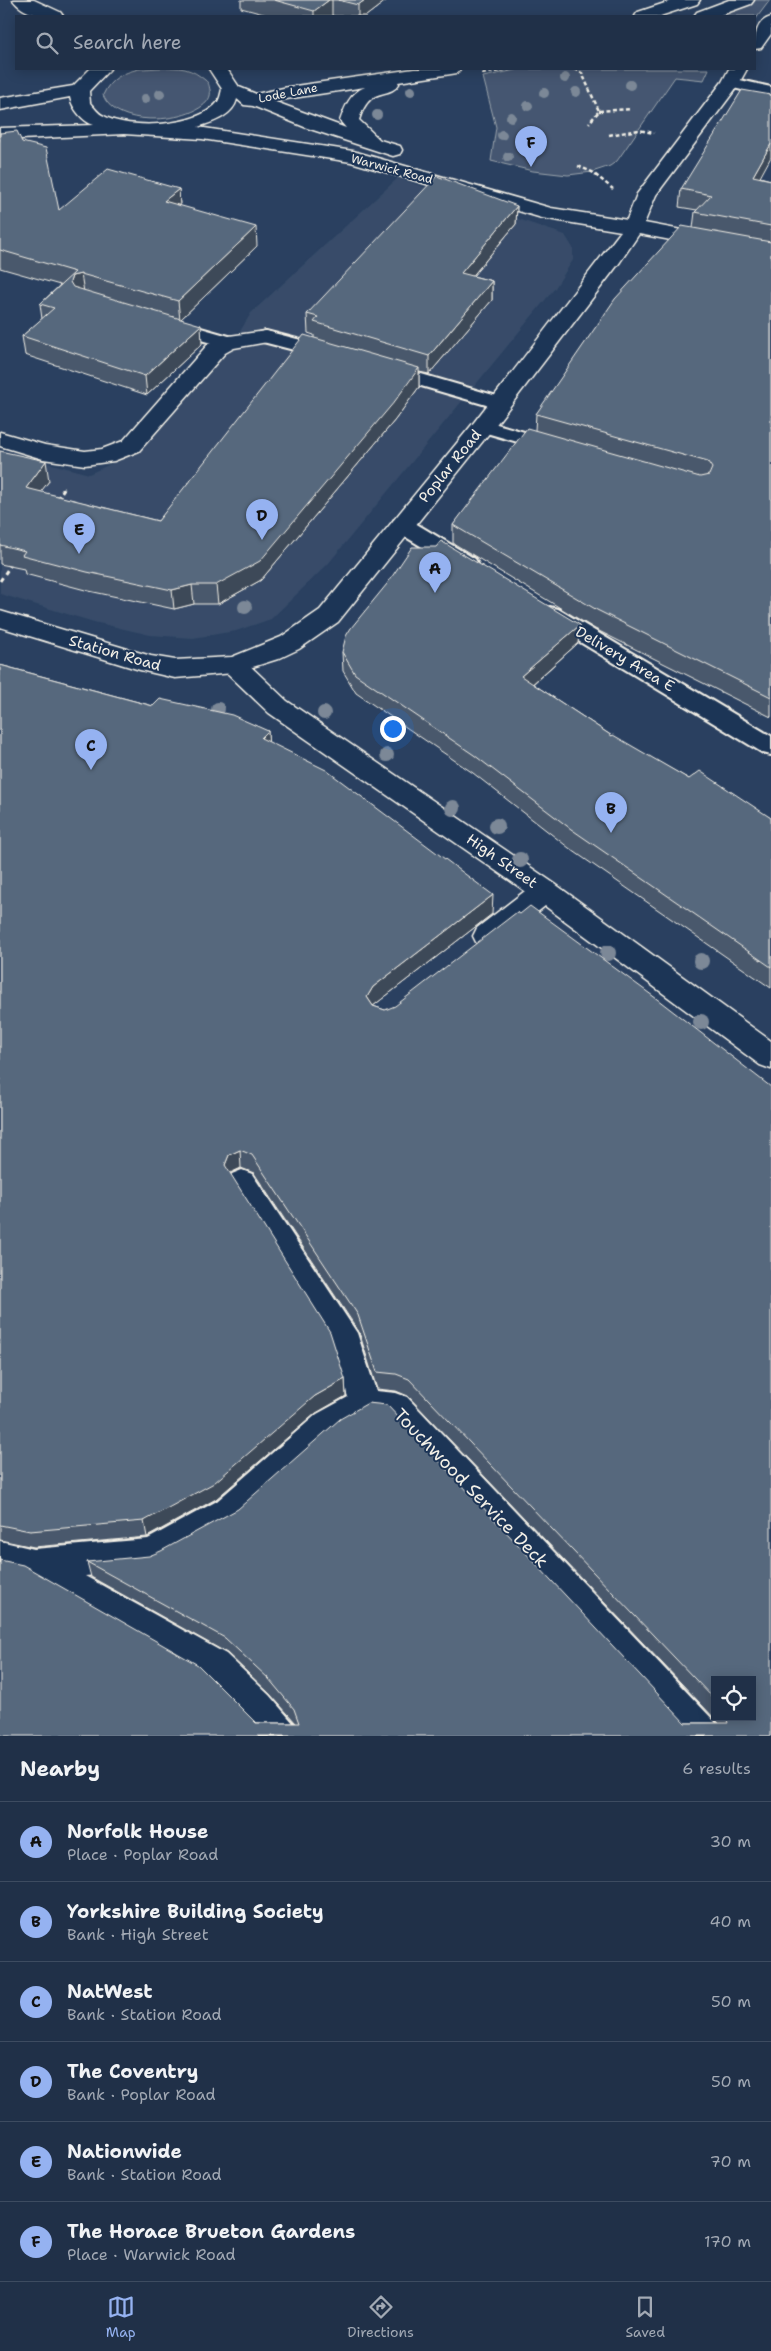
<!DOCTYPE html>
<html lang="en">
<head>
<meta charset="utf-8">
<style>
	:root { --surface:#203048; --page:#2d3c52; --text:#f1f3f6; --muted:#a2a9b4; --line:#3d4b60; --accent:#95b2f1 }
	body { margin:0; font-family:"Shantell Sans",sans-serif; background:var(--page); color:var(--text) }
	.controls { position:absolute; right:15px; bottom:15px; display:grid; overflow:hidden; border-radius:0px; box-shadow:0 2px 12px #0003 }
	.controls button { width:45px; height:45px; display:grid; place-items:center; padding:0; border:0; border-bottom:1px solid var(--line); background:var(--surface); color:var(--text); font:25px sans-serif }
	.you { position:absolute; left:392px; top:728px; width:18px; height:18px; margin:-12px; border:4px solid #fff; border-radius:50%; background:#1a73e8; box-shadow:0 0 0 8px #1a73e833 }
	.badge { display:grid; place-items:center; width:32px; height:32px; border-radius:50%; background:var(--accent); color:#111; font-size:16px; font-weight:700 }
	.pin { position:absolute; translate:-50% -41px; filter:drop-shadow(0 1px 2px #0008) }
	.pin::after { content:''; position:absolute; top:26px; width:18px; height:15px; background:inherit; clip-path:polygon(0 0,100% 0,50% 100%) }
	.list { margin:0; padding:0; list-style:none }
	h2 { display:flex; justify-content:space-between; align-items:center; height:65px; margin:0; padding:0 20px; font-size:21px }
	h2 small { font-size:16px; font-weight:400; color:var(--muted) }
	.list li { display:grid; grid-template-columns:32px 1fr auto; gap:15px; align-items:center; box-sizing:border-box; height:80px; padding:0 20px; border-top:1px solid var(--line) }
	.list b { display:block; font-size:19px; white-space:nowrap }
	.list p { margin:0; font-size:16px; white-space:nowrap; color:var(--muted) }
	.list em { font-size:16px; font-style:normal; color:var(--muted) }
	.icon { flex:none; width:28px; height:28px; fill:none; stroke:currentColor; stroke-width:2; stroke-linecap:round; stroke-linejoin:round }
	.map { position:relative; flex:none; width:771px; height:1736px; overflow:hidden }
	.search { position:absolute; background:var(--surface); box-shadow:0 2px 12px #0003; left:15px; right:15px; top:15px; height:55px; display:flex; align-items:center; gap:12px; box-sizing:border-box; padding:0 18px; border-radius:0px; color:var(--muted); font-size:19px }
	.sheet { height:545px; background:var(--surface) }
	nav { display:flex; justify-content:space-around; align-items:center; box-sizing:border-box; height:70px; border-top:1px solid var(--line); background:var(--surface); font-size:14px; color:var(--muted) }
	nav a { display:grid; justify-items:center; gap:2px }
	nav .on { color:var(--accent) }
	.map>svg:first-child { display:block }
	.built { fill:#374c69 }
	.green { fill:#445771; stroke:#9ca4ac }
	.lines { fill:none; stroke-linecap:round; stroke-linejoin:round }
	.lane-casing { stroke:#f4f1e8; stroke-width:4 }
	.street-casing { stroke:#f4f1e8; stroke-width:3 }
	.secondary-casing { stroke:#f4f1e8; stroke-width:3 }
	.path-far1 { stroke:#f4f1e8; stroke-width:2.5; stroke-dasharray:4 2.5; stroke-linecap:butt }
	.path { stroke:#f4f1e8; stroke-width:3; stroke-dasharray:4.5 4; stroke-linecap:butt }
	.lane { fill:#1d3557; fill-rule:evenodd }
	.street { fill:#1d3557; fill-rule:evenodd }
	.secondary { fill:#1d3557; fill-rule:evenodd }
	.tree { fill:#7c8897 }
	.wall { fill:#4a596c; stroke:#f4f1e8; fill-rule:evenodd }
	.shaded-wall { fill:#3c4858; stroke:#f4f1e8 }
	.building { fill:#56677d; stroke:#f4f1e8 }
	.labels { text-anchor:middle; dominant-baseline:central; stroke-width:4; stroke-linejoin:round; paint-order:stroke }
	.far-street-label { font-size:12px; fill:#f4f1e8; stroke:#1d3557 }
	.street-label { font-size:15px; fill:#f4f1e8; stroke:#1d3557 }
	.near-street-label { font-size:18px; fill:#f4f1e8; stroke:#1d3557 }
</style>
</head>
<body>
<div class="map">
<svg width="771" height="1736" viewBox="0 0 771 1736">
	<rect width="100%" height="100%" fill="#2a4060"/>
	<filter id="ink" filterUnits="userSpaceOnUse"><feTurbulence type="fractalNoise" baseFrequency=".02" numOctaves="2"/><feDisplacementMap in="SourceGraphic" scale="10" xChannelSelector="R" yChannelSelector="G"/><feConvolveMatrix kernelMatrix="1 2 1 2 8 2 1 2 1" color-interpolation-filters="sRGB"/></filter>
	<g filter="url(#ink)">
		<!-- built -->
		<path class="built" d="M398 178 565 235 573 248V260L555 288 328 564 271 619 236 631 193 638 150 635 94 622 0 594V450L89 474 134 453 229 350 251 313Z"/>
		<!-- green -->
		<path class="green" d="M753 0H770L755 20V16H716Z
			M139 69C153 69 171 66 185 69 193 71 199 75 205 80 209 83 209 85 210 90 217 119 118 135 103 95 110 79 122 73 139 69Z
			M520 69H709L704 80 675 77 617 161 610 166 592 172 568 175 533 171 491 161 496 127 483 77Z"/>
		<g class="lines">
			<!-- lane casing -->
			<g class="lane-casing">
				<path id="lane" d="M731 78 771 87V97L725 86 723 83 725 80Z
					M169 319 236 338 239 342 236 346 229 348 162 329 159 325 162 321Z
					M266 331 336 349 339 353 336 357 329 359 259 341 256 337 259 333Z
					M387 364 507 399 510 403 507 407 500 409 380 374 377 370 380 366Z
					M483 420 559 442 562 446 559 450 552 452 476 430 473 426 476 422Z
					M402 518 410 520 475 559 478 564 475 569 467 571 459 569 394 530 391 525 394 520Z
					M550 607 558 609 771 736V755L763 753 542 619 539 614 542 609Z
					M242 1170 252 1174 357 1333 376 1391 396 1393 407 1397 717 1724 722 1736H682L388 1420 368 1418 339 1434 239 1523 163 1565 152 1570 85 1576 226 1654 269 1695 294 1724 299 1736H259L202 1678 28 1579 0 1573V1541L34 1549 148 1539 217 1501 317 1414 348 1397 332 1348 228 1182 232 1174Z"/>
			</g>
			<!-- street casing -->
			<g class="street-casing">
				<path id="street" d="M771 17V34L761 48 755 49C755 36 756 21 771 17Z
					M729 69H747L737 87 656 195 641 231 634 233 627 231 624 227 637 194 722 82Z
					M266 331 273 333 277 337 273 341 234 348 225 353 139 451 114 461 85 465 43 459 0 446V432L45 445 85 451 102 449 123 441 209 343 229 336Z
					M234 657 243 659 287 701 555 884 771 1041V1069L760 1065 545 906 497 944 487 947 477 944 473 936 477 928 525 891 269 713 225 671 221 665 225 659Z"/>
			</g>
			<!-- secondary casing -->
			<g class="secondary-casing">
				<path id="secondary" d="M13 0H34L60 12 63 16C45 17 25 16 13 0Z
					M674 0H700L697 4 660 16H635L638 12Z
					M729 0H754L751 4 718 16H694L697 12Z
					M90 69H110L89 91 90 103C94 107 98 114 104 116 129 130 197 127 217 103 220 100 221 93 222 89L209 69H227L239 87 256 94 288 87 414 69H460L457 73 451 74 398 82 399 84C388 100 370 84 359 120L380 140 400 146 402 150 400 154 393 156 307 128 253 106 244 105 237 99C233 116 213 122 198 127L353 151 551 208 634 221 771 247V259L639 234 620 262 491 431 338 622 299 649 278 659 234 673 175 678 140 670 0 627V611L151 656 175 660 232 657 281 637 320 610 475 421 621 231 542 218 351 162 202 139 124 134 0 140V128L94 125C83 122 72 108 70 97L0 110V98L73 86ZM365 87C350 93 345 107 340 121L346 128 273 101Z"/>
			</g>
			<!-- path-far1 -->
			<path class="path-far1" d="M574 69 582 73 599 111 589 123
				M482 74 510 69
				M599 111 631 109
				M609 135 639 130 654 133
				M578 166 592 172 613 189"/>
			<!-- path -->
			<path class="path" d="M57 499 65 487
				M0 581 12 563"/>
			<!-- lane -->
			<use href="#lane" class="lane"/>
			<!-- street -->
			<use href="#street" class="street"/>
			<!-- secondary -->
			<use href="#secondary" class="secondary"/>
		</g>
		<!-- trees -->
		<g class="tree">
			<circle cx="565" cy="78" r="5"/>
			<circle cx="630" cy="85" r="5"/>
			<circle cx="411" cy="91" r="5"/>
			<circle cx="576" cy="92" r="5"/>
			<circle cx="544" cy="93" r="5"/>
			<circle cx="160" cy="94" r="5"/>
			<circle cx="145" cy="99" r="5"/>
			<circle cx="528" cy="106" r="5"/>
			<circle cx="377" cy="115" r="5"/>
			<circle cx="511" cy="117" r="5"/>
			<circle cx="502" cy="135" r="5"/>
			<circle cx="508" cy="157" r="5"/>
			<circle cx="245" cy="607" r="7"/>
			<circle cx="218" cy="709" r="7"/>
			<circle cx="324" cy="713" r="7"/>
			<circle cx="387" cy="755" r="7"/>
			<circle cx="453" cy="808" r="8"/>
			<circle cx="497" cy="826" r="8"/>
			<circle cx="520" cy="860" r="8"/>
			<circle cx="608" cy="953" r="8"/>
			<circle cx="701" cy="961" r="8"/>
			<circle cx="701" cy="1022" r="8"/>
		</g>
		<!-- wall -->
		<path class="wall" d="M241 0H387L366 16H335L332 15 331 16H271L241 8Z
			M0 133 22 142 59 210 179 189 180 206 257 246 181 319 202 344 147 395 25 355 22 336 42 319 40 304 60 285 0 268Z
			M760 177 771 180V717L595 629 453 543V525L535 430 536 414 693 228 695 212 697 210 679 207 681 189Z
			M517 206 516 224 473 276 492 281V300L429 374 419 372V387L395 420 261 580 218 604H194L174 609 89 591 25 574 24 569 0 564V451L49 481 40 492 158 521 314 338V335L308 333 307 314Z
			M580 625 578 643 533 684 612 736 689 779 771 818V988L569 848 473 773 356 693 343 671 342 652Z
			M0 665 153 706 268 731V742L492 914 373 1006 385 1010 771 1736 256 1723H296L270 1694 227 1653 91 1577 87 1562 685 1723H719L408 1396 396 1391 377 1389 359 1332 254 1173 241 1168 230 1174 345 1379 346 1396 316 1413 216 1499 147 1537 34 1547 0 1540ZM715 1680 752 1717H715Z"/>
		<!-- shaded-wall -->
		<path class="shaded-wall" d="M329 0H332V15L331 16H314V11Z
			M365 0H387L366 16H358V5Z
			M771 144V157L751 194 753 176Z
			M179 189 180 207 164 201Z
			M517 206 516 224 460 291 461 273Z
			M256 227 257 246 180 320 178 301Z
			M81 274 84 292 74 295 70 282 72 276Z
			M492 281V300L429 374V356Z
			M201 325 202 344 147 395 145 376Z
			M419 368V387L395 420 261 580 218 604 216 585Z
			M46 461 49 481 29 507 26 488Z
			M192 585 194 604 174 609 172 590Z
			M580 625 578 643 520 695 521 676Z
			M268 731 269 750 261 738Z
			M493 895 492 914 373 1006 367 997 373 987Z
			M240 1150 241 1168 230 1173 226 1183 225 1165 229 1155Z
			M345 1379 346 1396 316 1413 216 1499 147 1537 144 1521 315 1396Z"/>
		<!-- building -->
		<path class="building" d="M274 0H329L314 11Z
			M338 0H365L358 5Z
			M742 90 771 95V144L753 176 771 180V226L695 212 711 195 681 189Z
			M17 131 22 142 46 148 59 210 108 169 179 189 164 201 256 227 178 301 81 274 72 276 70 282 73 287 201 325 145 376 22 336 54 308 40 304 75 272 0 250V133Z
			M437 176 517 206 461 273 492 281 429 356 314 322 318 317 307 314Z
			M682 226 771 242V697L597 610 453 525 527 428 700 477 709 475 712 468 708 462 536 414 615 299Z
			M304 335 419 368 395 401 260 561 216 585H192L172 590 87 572 22 555 25 551 0 545V451L46 461 26 488 158 521Z
			M441 541 580 625 521 676 612 736 613 735 689 779 700 771 771 818V967L571 829 474 755 355 674 342 652 346 636 351 628 387 584 412 547H436Z
			M0 665 153 706 160 699 232 715 268 731 261 738 326 770 493 895 373 987 367 997 373 1006 385 1010 395 1006 517 912 520 914 530 906 657 999 771 1087V1736H0V1560L23 1565 198 1665 256 1723H299L294 1709 269 1679 225 1638 87 1562 149 1556 161 1551 238 1509 340 1419 368 1403 387 1405 685 1723H728L726 1717H752V1680H715V1700L409 1379 396 1374 377 1372 358 1315 252 1155 240 1150 229 1155 225 1165 330 1332 345 1379 315 1396 214 1483 144 1521 30 1531 0 1525Z"/>
	</g>
	<g class="labels">
		<!-- far-street labels -->
		<g class="far-street-label">
			<text transform="translate(288 93) rotate(-11)">Lode Lane</text>
			<text transform="translate(392 169) rotate(15)">Warwick Road</text>
		</g>
		<!-- street labels -->
		<g class="street-label">
			<text transform="translate(450 466) rotate(-51)">Poplar Road</text>
			<text transform="translate(115 653) rotate(16)">Station Road</text>
			<text transform="translate(625 659) rotate(31)">Delivery Area E</text>
			<text transform="translate(502 861) rotate(35)">High Street</text>
		</g>
		<!-- near-street labels -->
		<g class="near-street-label">
			<text transform="translate(471 1488) rotate(46)">Touchwood Service Deck</text>
		</g>
	</g>
</svg>
<div class="controls">
<button><svg class="icon" aria-label="locate" viewBox="0 0 24 24"><circle cx="12" cy="12" r="6"/><path d="M12 2v4M12 18v4M2 12h4M18 12h4"/></svg></button>
</div>
<div class="you"></div>
<div class="pin badge" style="left:435px;top:593px">A</div>
<div class="pin badge" style="left:611px;top:833px">B</div>
<div class="pin badge" style="left:91px;top:770px">C</div>
<div class="pin badge" style="left:262px;top:540px">D</div>
<div class="pin badge" style="left:79px;top:554px">E</div>
<div class="pin badge" style="left:531px;top:167px">F</div>
<div class="search"><svg class="icon" aria-label="search" viewBox="0 0 24 24"><circle cx="10" cy="10" r="6"/><path d="M15 15l6 6"/></svg>Search here</div>
</div>
<section class="sheet">
<h2>Nearby<small>6 results</small></h2>
<ul class="list">
<li><span class="badge">A</span><div><b>Norfolk House</b><p>Place · Poplar Road</p></div><em>30 m</em></li>
<li><span class="badge">B</span><div><b>Yorkshire Building Society</b><p>Bank · High Street</p></div><em>40 m</em></li>
<li><span class="badge">C</span><div><b>NatWest</b><p>Bank · Station Road</p></div><em>50 m</em></li>
<li><span class="badge">D</span><div><b>The Coventry</b><p>Bank · Poplar Road</p></div><em>50 m</em></li>
<li><span class="badge">E</span><div><b>Nationwide</b><p>Bank · Station Road</p></div><em>70 m</em></li>
<li><span class="badge">F</span><div><b>The Horace Brueton Gardens</b><p>Place · Warwick Road</p></div><em>170 m</em></li>
</ul>
</section>
<nav>
<a class="on"><svg class="icon" aria-label="map" viewBox="0 0 24 24"><path d="M3 6l6-2 6 2 6-2v14l-6 2-6-2-6 2zM9 4v14M15 6v14"/></svg>Map</a>
<a><svg class="icon" aria-label="directions" viewBox="0 0 24 24"><path d="M12 3l9 9-9 9-9-9zM9 14v-3h6M13 9l2 2-2 2"/></svg>Directions</a>
<a><svg class="icon" aria-label="saved" viewBox="0 0 24 24"><path d="M7 4h10v16l-5-4-5 4z"/></svg>Saved</a>
</nav>
</body>
</html>
